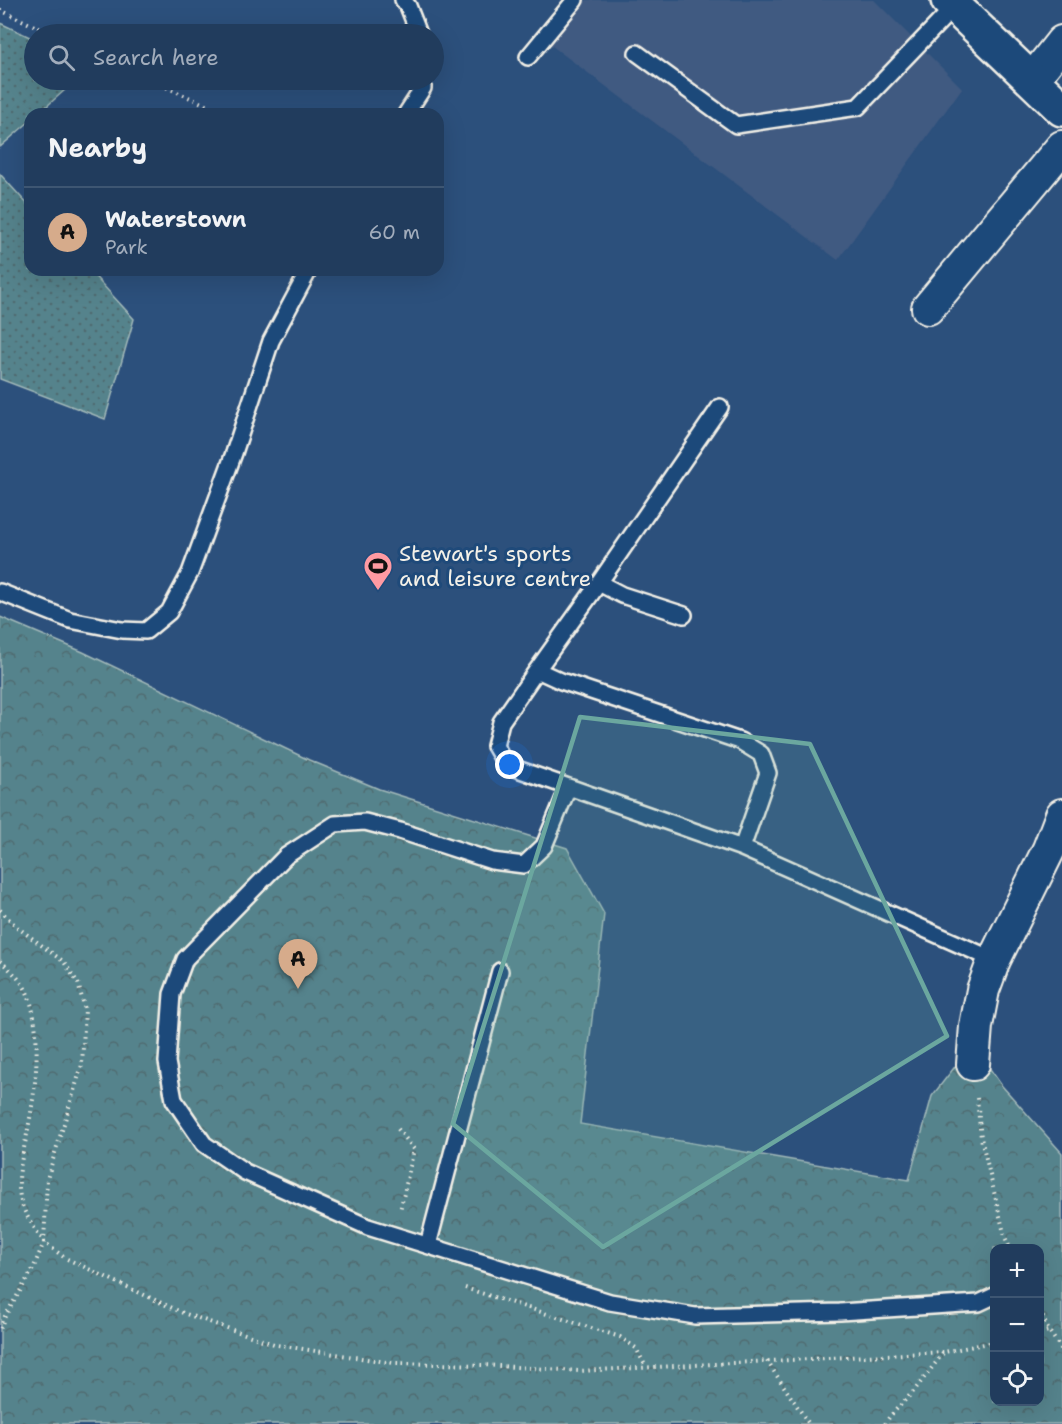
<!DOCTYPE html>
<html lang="en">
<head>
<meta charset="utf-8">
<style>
	:root { --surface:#213c5d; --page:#294363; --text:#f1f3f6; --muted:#a2adbc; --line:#3e5672; --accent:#d6ab8b }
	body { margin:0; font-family:"Shantell Sans",sans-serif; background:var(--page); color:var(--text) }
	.controls { position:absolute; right:18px; bottom:18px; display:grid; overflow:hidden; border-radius:12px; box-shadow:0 6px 24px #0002 }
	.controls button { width:54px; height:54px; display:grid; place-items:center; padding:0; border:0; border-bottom:2px solid var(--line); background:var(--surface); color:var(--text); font:30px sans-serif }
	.you { position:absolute; left:510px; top:765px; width:21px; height:21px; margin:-15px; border:4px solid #fff; border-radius:50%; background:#1a73e8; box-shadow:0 0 0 9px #1a73e833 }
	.badge { display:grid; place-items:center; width:39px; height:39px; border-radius:50%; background:var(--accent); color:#111; font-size:20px; font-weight:700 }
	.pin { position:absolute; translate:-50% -50px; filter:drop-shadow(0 2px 3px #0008) }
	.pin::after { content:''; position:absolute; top:32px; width:21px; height:18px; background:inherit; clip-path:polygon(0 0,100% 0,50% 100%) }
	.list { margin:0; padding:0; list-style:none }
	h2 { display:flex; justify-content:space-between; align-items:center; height:78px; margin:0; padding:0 24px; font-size:26px }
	h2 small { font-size:20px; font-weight:400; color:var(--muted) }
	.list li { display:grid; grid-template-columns:39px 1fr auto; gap:18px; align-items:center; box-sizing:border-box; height:90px; padding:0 24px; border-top:2px solid var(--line) }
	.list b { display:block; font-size:22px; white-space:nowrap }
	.list p { margin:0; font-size:20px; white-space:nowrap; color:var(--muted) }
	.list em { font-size:20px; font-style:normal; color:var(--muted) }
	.icon { flex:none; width:33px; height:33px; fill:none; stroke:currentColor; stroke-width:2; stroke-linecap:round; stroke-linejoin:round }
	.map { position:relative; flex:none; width:1062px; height:1424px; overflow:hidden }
	.search { position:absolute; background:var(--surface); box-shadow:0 6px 24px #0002; left:24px; top:24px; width:420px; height:66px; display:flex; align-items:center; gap:15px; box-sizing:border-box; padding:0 21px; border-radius:33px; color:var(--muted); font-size:22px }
	.panel { position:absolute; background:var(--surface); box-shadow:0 6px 24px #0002; left:24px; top:108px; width:420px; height:168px; border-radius:18px }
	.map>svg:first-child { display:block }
	.built { fill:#405a81 }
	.grass { fill:url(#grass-dots); stroke:#a4baba; stroke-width:1.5 }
	.forest { fill:url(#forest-crowns); stroke:#a4baba; stroke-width:1.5; fill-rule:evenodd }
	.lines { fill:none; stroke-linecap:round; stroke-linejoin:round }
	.service-casing { stroke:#f4f1e8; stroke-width:20 }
	.minor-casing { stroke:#f4f1e8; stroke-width:36 }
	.tertiary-casing { stroke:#f4f1e8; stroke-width:38 }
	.path { stroke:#f4f1e8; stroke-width:4; stroke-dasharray:1.5 4.5; stroke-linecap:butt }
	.service { stroke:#1f4a7a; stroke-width:15 }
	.minor { stroke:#1f4a7a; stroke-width:32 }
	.tertiary { stroke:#1f4a7a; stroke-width:33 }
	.marked { fill:#6ba79f; fill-opacity:0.2; stroke:#6ba79f; stroke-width:4.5; stroke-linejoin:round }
	.labels { text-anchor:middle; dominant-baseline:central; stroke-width:6; stroke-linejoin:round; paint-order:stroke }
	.poi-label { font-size:22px; fill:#f4f1e8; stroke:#1f4a7a; text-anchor:start }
</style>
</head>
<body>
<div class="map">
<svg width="1062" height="1424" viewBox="0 0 1062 1424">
	<defs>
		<pattern id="grass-dots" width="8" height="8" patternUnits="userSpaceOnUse" patternTransform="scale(1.5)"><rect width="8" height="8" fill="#54838c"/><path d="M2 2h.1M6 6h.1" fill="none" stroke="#506b70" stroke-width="1.8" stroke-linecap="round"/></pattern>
		<pattern id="forest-crowns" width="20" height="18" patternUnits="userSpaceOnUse" patternTransform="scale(1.5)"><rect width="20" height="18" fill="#54838c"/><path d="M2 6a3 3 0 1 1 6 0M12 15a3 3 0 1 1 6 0" fill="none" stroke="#506b70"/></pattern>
	</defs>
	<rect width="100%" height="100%" fill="#2c507c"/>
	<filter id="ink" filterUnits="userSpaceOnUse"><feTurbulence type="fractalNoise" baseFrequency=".0167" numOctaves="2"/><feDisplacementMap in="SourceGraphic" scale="12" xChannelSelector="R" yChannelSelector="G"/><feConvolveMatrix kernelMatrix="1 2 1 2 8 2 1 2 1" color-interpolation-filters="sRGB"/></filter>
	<g filter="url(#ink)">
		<!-- built -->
		<path class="built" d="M564 0H874L962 88 838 260 536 34Z"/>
		<!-- grass -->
		<path class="grass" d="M0 23 34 39V80H75V81L38 114H30V121L0 147Z
			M0 174 30 207V270H89L134 319 105 419 0 379Z"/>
		<!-- forest -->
		<path class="forest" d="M0 617 83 652 309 760 379 789 567 848 604 914 580 1124 909 1180 932 1096 957 1064 988 1066 1002 1086 1062 1153V1424H0ZM994 1248H1040V1402H994Z"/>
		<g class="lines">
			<!-- service casing -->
			<g class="service-casing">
				<path id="service" d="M403 0 408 6 419 34
					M637 53 736 125 858 107 954 7
					M528 57 575 0
					M406 114 423 88V80
					M599 583 622 595 684 615
					M0 592 70 620 122 630 146 631 169 612 190 573 234 453 271 341 309 270
					M537 670 599 583 720 407
					M568 788 544 846 524 865 492 861 400 831 365 822 335 824 286 856 185 959 172 994 167 1062 174 1100 204 1144 245 1172 368 1227 610 1302 695 1316 840 1312 979 1303 994 1296
					M742 848 768 773 761 754 740 741 561 681 537 670 501 722 495 746 506 765 742 848 994 960
					M428 1245 500 971"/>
			</g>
			<!-- minor casing -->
			<g class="minor-casing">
				<path id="minor" d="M1032 80 1062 42
					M928 308 1062 147
					M973 1064 976 1026 983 990 994 960 1049 849 1062 815"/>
			</g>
			<!-- tertiary casing -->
			<g class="tertiary-casing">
				<path id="tertiary" d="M948 0 1062 109"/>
			</g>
			<!-- path -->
			<path class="path" d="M0 10 52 34
				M150 80 204 104 219 114
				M0 910 17 927 64 962 78 983 85 1010 82 1065 47 1179 44 1242 65 1258 183 1313 277 1345 393 1363 484 1365 579 1371 944 1352
				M0 961C9 968 22 981 27 992 43 1031 36 1088 28 1129 24 1151 16 1174 20 1197 23 1214 35 1228 44 1242L33 1269 4 1318 0 1330
				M977 1098 981 1138 1005 1237 1010 1248
				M398 1129 414 1149 400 1211
				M465 1288 620 1337 636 1348 646 1367
				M1040 1311 1049 1331 1062 1350
				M1040 1333 1049 1331
				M767 1361 809 1424
				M885 1424 890 1416 914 1391 944 1352 994 1342"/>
			<!-- service -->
			<use href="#service" class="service"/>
			<!-- minor -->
			<use href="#minor" class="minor"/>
			<!-- tertiary -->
			<use href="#tertiary" class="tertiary"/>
		</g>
	</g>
	<!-- marked area -->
	<path class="marked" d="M580 717 810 744 947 1036 603 1247 453 1124Z"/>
	<!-- icons -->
	<defs>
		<g id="stadium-pin" transform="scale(1.5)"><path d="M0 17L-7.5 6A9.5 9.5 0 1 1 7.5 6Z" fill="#ff9aa2" stroke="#1f4a7a"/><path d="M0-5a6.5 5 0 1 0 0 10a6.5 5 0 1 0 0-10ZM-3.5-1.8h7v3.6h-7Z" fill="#111"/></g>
	</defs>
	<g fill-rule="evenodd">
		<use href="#stadium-pin" x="378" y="566"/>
	</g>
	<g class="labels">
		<!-- poi labels -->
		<g class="poi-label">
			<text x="399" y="553">Stewart's sports<tspan x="399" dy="25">and leisure centre</tspan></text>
		</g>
	</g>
</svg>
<div class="controls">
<button>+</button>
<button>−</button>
<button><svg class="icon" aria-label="locate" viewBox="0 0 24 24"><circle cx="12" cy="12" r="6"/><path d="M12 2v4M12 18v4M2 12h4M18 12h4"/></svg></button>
</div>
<div class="you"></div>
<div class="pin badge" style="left:298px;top:989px">A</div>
<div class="search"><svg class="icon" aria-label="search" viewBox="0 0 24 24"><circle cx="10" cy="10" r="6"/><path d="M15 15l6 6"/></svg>Search here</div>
<section class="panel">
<h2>Nearby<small></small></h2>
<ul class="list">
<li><span class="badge">A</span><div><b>Waterstown</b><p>Park</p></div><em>60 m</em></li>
</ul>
</section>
</div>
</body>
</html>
